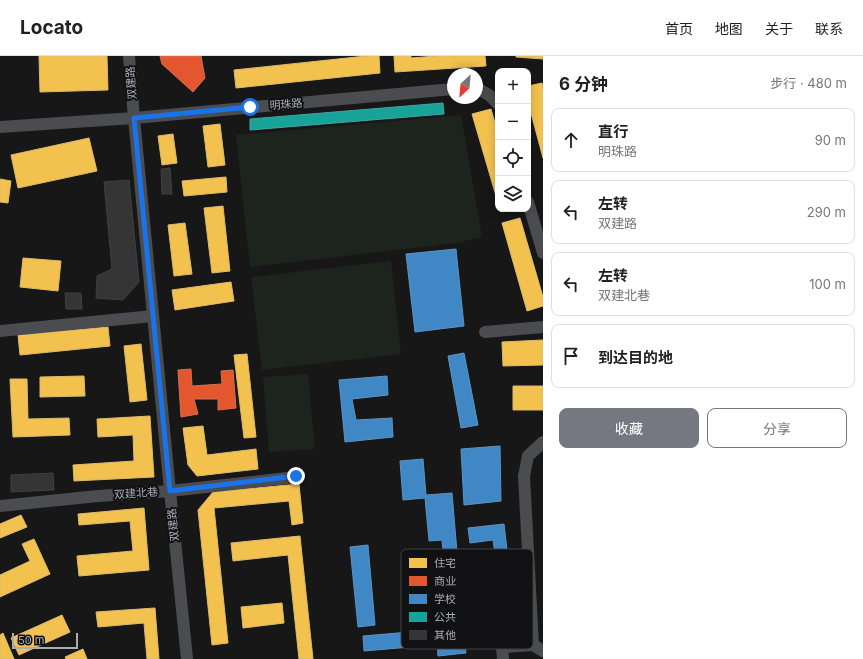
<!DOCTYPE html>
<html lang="zh">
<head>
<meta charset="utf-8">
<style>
	:root { --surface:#fff; --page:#f2f2f2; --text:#202124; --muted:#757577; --line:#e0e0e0; --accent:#757880 }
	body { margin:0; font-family:Inter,"Noto Sans SC",sans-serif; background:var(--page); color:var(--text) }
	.controls { position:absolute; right:12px; top:12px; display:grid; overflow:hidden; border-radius:8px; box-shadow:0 2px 10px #0003 }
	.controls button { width:36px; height:36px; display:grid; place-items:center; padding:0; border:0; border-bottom:1px solid var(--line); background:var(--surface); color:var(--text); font:20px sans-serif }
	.compass { position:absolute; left:447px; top:12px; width:36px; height:36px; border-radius:50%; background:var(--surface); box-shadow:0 2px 10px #0003; rotate:206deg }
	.scale { position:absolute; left:12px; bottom:10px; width:66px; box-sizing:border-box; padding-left:4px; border:2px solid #a8adb8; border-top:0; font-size:11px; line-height:14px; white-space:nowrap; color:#a8adb8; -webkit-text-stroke:3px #111113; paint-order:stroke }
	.stop { position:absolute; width:12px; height:12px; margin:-9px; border:3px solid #1a73e8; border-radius:50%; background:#fff }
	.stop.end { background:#1a73e8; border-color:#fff; box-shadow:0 1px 4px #0008 }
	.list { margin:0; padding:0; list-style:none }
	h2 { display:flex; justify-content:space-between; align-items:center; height:52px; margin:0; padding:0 16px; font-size:17px }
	h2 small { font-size:13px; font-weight:400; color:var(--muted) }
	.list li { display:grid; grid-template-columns:26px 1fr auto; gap:12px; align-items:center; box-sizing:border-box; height:64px; margin:0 8px 8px; padding:0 8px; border:1px solid var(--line); border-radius:8px }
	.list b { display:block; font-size:15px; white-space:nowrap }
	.list p { margin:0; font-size:13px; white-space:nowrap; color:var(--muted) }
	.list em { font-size:13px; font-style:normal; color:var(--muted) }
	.actions { display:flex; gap:8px; padding:12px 16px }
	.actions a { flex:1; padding:9px 0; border:1px solid var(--accent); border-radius:8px; text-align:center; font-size:14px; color:var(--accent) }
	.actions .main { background:var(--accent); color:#fff }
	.icon { flex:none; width:22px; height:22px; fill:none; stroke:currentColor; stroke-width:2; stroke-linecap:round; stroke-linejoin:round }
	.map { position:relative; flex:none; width:543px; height:603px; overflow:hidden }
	header { display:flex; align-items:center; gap:24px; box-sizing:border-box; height:56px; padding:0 20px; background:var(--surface); border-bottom:1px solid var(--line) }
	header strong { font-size:19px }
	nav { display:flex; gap:22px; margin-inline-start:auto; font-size:14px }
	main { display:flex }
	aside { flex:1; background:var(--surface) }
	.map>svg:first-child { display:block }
	.green { fill:#1d241e }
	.homes { fill:#f2c14e; stroke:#dcbb6e }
	.shops { fill:#e4572e; stroke:#d27157 }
	.schools { fill:#3f88c5; stroke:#5e93c1 }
	.public { fill:#17a398; stroke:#42a6a2 }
	.building { fill:#353536; stroke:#3f4043 }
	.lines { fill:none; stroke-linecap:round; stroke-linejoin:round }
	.minor { stroke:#4b4c50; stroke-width:12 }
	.route { stroke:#1a73e8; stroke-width:5 }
	.labels { text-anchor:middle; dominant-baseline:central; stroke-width:4; stroke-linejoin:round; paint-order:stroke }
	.street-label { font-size:11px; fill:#a8adb8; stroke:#111113 }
	.key { fill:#111113; stroke:#3e4045; stroke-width:1 }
	.key-label { font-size:11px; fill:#a8adb8 }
</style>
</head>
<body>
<header>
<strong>Locato</strong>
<nav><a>首页</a><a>地图</a><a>关于</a><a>联系</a></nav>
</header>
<main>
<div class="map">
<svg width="543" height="603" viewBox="0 0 543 603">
	<rect width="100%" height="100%" fill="#171717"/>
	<!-- green -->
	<path class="green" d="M461 59 482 181 457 187 250 211 236 79Z
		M391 205 401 298 262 314 251 221Z
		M308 318 315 393 269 396 263 321Z"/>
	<!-- homes -->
	<path class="homes" d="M39 0H107L108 34 40 36Z
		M366 0H379L380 17 236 32 234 14Z
		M394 0H411V2L436 0H485L486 10 395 16Z
		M516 0H543V3L516 1Z
		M542 27 543 32V102L528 46V30Z
		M491 53 498 77V147L472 58Z
		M220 68 225 109 208 111 203 70Z
		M173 78 177 107 162 109 158 80Z
		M89 82 97 115 18 132 11 99Z
		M226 121 227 136 184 140 182 125Z
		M0 123 11 125 8 147 0 146Z
		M223 150 230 215 212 217 204 152Z
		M520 162 543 241V250L527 255 502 167Z
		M185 167 192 218 174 220 168 169Z
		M23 202 61 205 58 235 20 231Z
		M231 226 234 245 175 254 172 234Z
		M108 271 110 290 20 299 18 279Z
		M543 284V309L503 310 502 286Z
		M141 288 147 344 130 346 124 290Z
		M247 298 256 381 244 382 234 299Z
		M84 320 85 340 40 341V321Z
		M10 323H27L28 363 69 362 70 379 13 381Z
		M513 330H543V354H513Z
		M150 360 154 421 74 425 73 409 134 405 133 379 98 381 97 363Z
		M203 370 207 399 256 393 258 413 197 420 188 409 183 372Z
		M299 428 303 467 292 469 289 445 214 452 228 587 212 589 198 454 213 436Z
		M144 452 149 514 79 520 77 500 133 495 130 465 79 469 78 458Z
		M21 459 27 471 0 482V468Z
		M300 480 313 603H299L288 499 233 505 231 487Z
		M34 483 50 518 0 541V519L30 505 22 488Z
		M282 547 284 567 243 572 241 551Z
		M155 552 159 603H147L144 567 98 571 96 556Z
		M62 559 70 576 19 599 11 582Z
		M3 577 14 603H0V579Z
		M83 593 87 603H66L65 601Z"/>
	<!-- shops -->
	<path class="shops" d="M160 0H201L205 22 193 36 162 8Z
		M191 313 192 330 222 328 221 315 233 314 236 352 218 354V343H194L198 358 181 361 178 314Z"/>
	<!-- schools -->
	<path class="schools" d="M456 193 464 270 415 276 406 198Z
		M464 297 478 369 461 372 448 300Z
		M387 320 388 339 352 343 356 364 392 362 393 381 345 386 339 324Z
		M500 390 501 445 464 449 461 393Z
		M423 403 426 439 452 437 463 567 433 569 431 547 448 545 442 484 429 485 425 442 403 444 400 405Z
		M504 468 509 511 497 512 493 484 470 487 468 472Z
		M368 489 375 569 358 571 350 491Z
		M433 574 434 589 364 595 363 580Z
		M464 581 466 597 438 600 437 583Z"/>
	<!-- public -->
	<path class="public" d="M443 47 444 58 250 74V63Z"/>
	<!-- building -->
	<path class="building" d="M170 112 172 138H162L161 113Z
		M129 124 139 226 123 244 96 242 97 220 112 213 104 126Z
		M65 237H81L82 253H66Z
		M53 417 54 434 11 436V419Z"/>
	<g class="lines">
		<!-- minor -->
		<path class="minor" d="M129 0 134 62 170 435 187 603
			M477 32 489 39 498 48
			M0 71 134 62 453 33
			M528 146 543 197
			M0 275 153 260
			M485 276 543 271
			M543 386 528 400 524 420 533 589 543 595
			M0 450 98 440 170 435 296 421
			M503 603 502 591 533 589"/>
	</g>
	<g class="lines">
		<!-- route -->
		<path class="route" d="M250 51 134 62 170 435 296 420"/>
	</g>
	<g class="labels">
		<!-- street labels -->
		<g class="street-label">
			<text transform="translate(131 27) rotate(-94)">双建路</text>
			<text transform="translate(286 48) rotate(-5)">明珠路</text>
			<text transform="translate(136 437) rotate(-4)">双建北巷</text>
			<text transform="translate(173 469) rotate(-96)">双建路</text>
		</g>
	</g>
	<!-- legend -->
	<rect x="401" y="493" width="132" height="100" rx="6" class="key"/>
	<rect x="409" y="502" width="18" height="10" fill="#f2c14e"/>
	<rect x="409" y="520" width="18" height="10" fill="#e4572e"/>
	<rect x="409" y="538" width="18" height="10" fill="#3f88c5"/>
	<rect x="409" y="556" width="18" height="10" fill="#17a398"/>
	<rect x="409" y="574" width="18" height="10" fill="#353536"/>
	<g class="key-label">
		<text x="434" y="511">住宅</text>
		<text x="434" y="529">商业</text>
		<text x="434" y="547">学校</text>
		<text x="434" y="565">公共</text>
		<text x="434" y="583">其他</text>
	</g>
</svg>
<div class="controls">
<button>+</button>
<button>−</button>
<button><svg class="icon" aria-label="locate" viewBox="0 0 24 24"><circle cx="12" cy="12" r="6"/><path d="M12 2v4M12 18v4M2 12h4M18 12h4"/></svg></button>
<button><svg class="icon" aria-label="layers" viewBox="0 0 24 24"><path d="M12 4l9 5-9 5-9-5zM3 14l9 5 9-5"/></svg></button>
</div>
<svg class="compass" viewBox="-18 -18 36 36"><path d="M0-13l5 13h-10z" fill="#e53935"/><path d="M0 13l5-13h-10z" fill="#757577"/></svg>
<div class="scale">50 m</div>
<div class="stop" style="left:250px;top:51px"></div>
<div class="stop end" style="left:296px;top:420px"></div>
</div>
<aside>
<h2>6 分钟<small>步行 · 480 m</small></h2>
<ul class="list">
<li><svg class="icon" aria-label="ahead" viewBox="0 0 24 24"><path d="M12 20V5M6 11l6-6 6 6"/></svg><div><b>直行</b><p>明珠路</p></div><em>90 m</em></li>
<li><svg class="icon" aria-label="left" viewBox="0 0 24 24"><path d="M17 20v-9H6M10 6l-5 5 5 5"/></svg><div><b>左转</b><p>双建路</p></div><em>290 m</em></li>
<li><svg class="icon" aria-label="left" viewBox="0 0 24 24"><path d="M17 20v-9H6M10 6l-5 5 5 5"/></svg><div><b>左转</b><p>双建北巷</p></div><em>100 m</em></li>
<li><svg class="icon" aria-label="arrive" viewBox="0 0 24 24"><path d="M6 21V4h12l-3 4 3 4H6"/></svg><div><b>到达目的地</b></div></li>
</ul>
<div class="actions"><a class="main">收藏</a><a>分享</a></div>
</aside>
</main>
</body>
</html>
